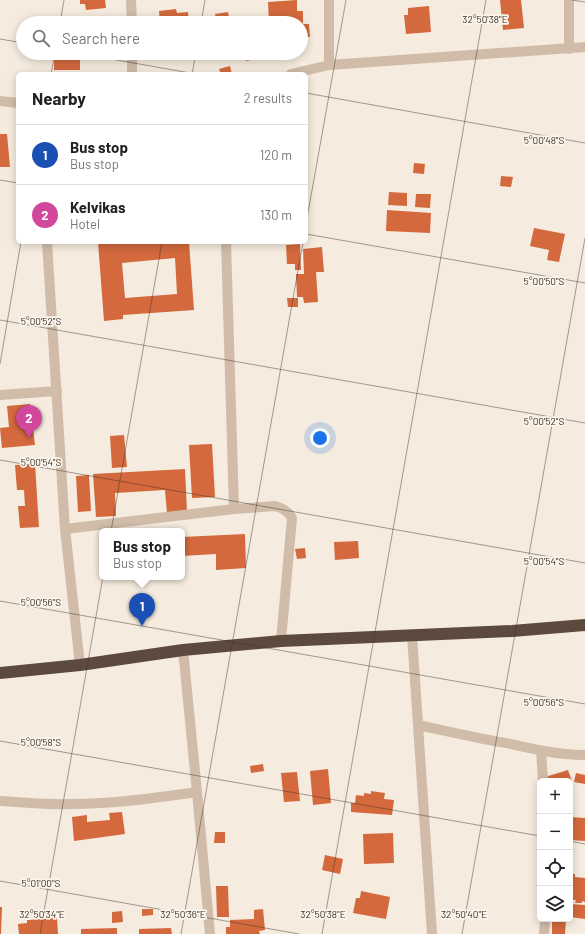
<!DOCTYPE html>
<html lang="en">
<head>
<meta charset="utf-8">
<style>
	:root { --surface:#fff; --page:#f6f6f6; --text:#222; --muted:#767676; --line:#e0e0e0; --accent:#1a73e8 }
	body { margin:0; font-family:Barlow,sans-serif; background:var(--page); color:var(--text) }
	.controls { position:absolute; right:12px; bottom:12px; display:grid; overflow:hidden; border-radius:6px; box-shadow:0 2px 10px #0003 }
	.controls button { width:36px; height:36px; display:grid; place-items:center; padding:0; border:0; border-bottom:1px solid var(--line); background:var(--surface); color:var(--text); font:20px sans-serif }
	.you { position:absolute; left:320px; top:438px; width:14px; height:14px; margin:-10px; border:3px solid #fff; border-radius:50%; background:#1a73e8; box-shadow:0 0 0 6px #1a73e833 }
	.badge { display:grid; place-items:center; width:26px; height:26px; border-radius:50%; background:var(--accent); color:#fff; font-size:13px; font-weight:700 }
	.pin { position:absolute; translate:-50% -33px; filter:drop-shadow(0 1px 2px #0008) }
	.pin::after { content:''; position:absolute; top:21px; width:14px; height:12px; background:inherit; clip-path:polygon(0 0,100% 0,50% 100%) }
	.popup { position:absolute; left:99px; top:528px; width:86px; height:52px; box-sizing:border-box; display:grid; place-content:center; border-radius:6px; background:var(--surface); filter:drop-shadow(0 1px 3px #0005); font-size:13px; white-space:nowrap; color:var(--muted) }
	.popup b { font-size:15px; color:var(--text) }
	.popup::after { content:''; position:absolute; left:50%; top:100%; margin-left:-8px; border:8px solid transparent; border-top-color:var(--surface) }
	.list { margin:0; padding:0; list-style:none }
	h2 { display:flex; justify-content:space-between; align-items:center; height:52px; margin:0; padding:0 16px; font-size:17px }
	h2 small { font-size:13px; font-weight:400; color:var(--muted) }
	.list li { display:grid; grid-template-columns:26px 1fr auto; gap:12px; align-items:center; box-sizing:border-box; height:60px; padding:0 16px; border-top:1px solid var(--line) }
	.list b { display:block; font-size:15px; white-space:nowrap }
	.list p { margin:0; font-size:13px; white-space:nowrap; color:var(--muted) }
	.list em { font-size:13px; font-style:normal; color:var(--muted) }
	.icon { flex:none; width:22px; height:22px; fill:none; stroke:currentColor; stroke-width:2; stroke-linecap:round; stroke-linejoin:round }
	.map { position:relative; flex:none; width:585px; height:934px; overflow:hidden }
	.search { position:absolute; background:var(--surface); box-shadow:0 2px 10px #0003; left:16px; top:16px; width:292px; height:44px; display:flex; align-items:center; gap:10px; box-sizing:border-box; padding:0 14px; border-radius:22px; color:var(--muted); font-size:15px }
	.panel { position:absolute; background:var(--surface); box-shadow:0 2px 10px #0003; left:16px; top:72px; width:292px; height:172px; border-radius:6px }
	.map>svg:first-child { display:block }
	.building { fill:#d4693d; fill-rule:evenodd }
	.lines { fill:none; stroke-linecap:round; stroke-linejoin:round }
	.minor { stroke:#d0bca8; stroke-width:10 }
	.highway { stroke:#5d4a3f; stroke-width:12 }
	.ticks { fill:none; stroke:#3b3029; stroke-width:1; stroke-opacity:0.45 }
	.ticks-label { font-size:10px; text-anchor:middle; fill:#3b3029; stroke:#fcf5eb; stroke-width:3.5; stroke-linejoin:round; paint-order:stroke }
</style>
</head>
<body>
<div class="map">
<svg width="585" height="934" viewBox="0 0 585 934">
	<rect width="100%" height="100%" fill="#f5ebde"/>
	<!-- building -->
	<path class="building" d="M80 0H105L106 8 86 10 85 4H80Z
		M297 0V11H303V24H309L310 37H304L305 48H301V23H269L268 2Z
		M500 0H521L524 28 503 30Z
		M429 6 431 32 406 34 404 15H408V8Z
		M176 9 177 13 188 12 189 21 196 20V23H160L159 11Z
		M228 12 230 23H217L215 14Z
		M54 53H80V70H54Z
		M222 53H265L266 57 246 61 245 55 224 59Z
		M230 66 232 74H221L219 69Z
		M0 134H7L10 167H0Z
		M414 163 425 164 424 174 413 173Z
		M501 176 513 177 511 187 500 186Z
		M389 192 407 193V206L388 205Z
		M416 194H431L430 208 415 207Z
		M387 210 431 213 430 233 386 231Z
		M534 228 565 234 559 262 547 260 549 250 530 246Z
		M98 242H189L194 310 123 315V319L104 321ZM175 258 177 294 125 298 122 263Z
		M300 244 301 270H295V264H287L286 245Z
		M322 247 324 272H316L318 302 304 303 303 297H297L296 274H304L303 249Z
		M287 298H298V307H288Z
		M30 404 35 445 2 448 0 428 9 427 7 406Z
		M124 435 127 467 112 468 110 436Z
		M212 444 215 497 192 498 189 445Z
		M35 464 39 527 20 528 18 506H25L24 490H17L15 465Z
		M185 469 187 512 167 513 165 490 115 493 116 516 96 517 93 474Z
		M89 475 91 511 78 512 76 476Z
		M245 534 246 568 216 570V554L182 556V537Z
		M358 541 359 558 335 560 334 542Z
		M305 548 306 558 297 559 295 549Z
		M263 764 264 771 251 773 250 766Z
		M328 769 331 803 313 805 310 771Z
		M568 770 572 781H546L545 777Z
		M297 772 300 801 284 802 281 773Z
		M576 773 585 775V784L574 782Z
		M371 791 385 793 384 799 394 800 392 815 351 812V803H355L356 795 364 796V793L371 794Z
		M122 812 125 834 74 841 72 817 87 815V822L110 820 109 813Z
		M570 817 585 818V841L570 840Z
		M215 832H225V843H214Z
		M393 833 394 863 364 864 363 834Z
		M325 855 343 859 340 874 322 870Z
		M570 874H575V877L585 878V902L582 901V903H575L576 900H570Z
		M216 886H228L229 917H217Z
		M361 891 390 897 386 919 353 913 356 898H360Z
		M570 904 585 905V919L570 917Z
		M0 907H2L1 934H0Z
		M142 909H153V915L142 916Z
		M263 909 265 930 259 931 260 934H226V927H230V920L254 919V910Z
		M122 911 123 922 112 923V912Z
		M57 918 58 934H19L18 924 27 923V920Z
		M552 919H566L565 934H552Z
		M117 928V934H81V929Z
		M171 928 172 934H139V929Z"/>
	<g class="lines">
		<!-- minor -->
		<path class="minor" d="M131 0 132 23
			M569 0V49
			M132 53V74
			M329 65V0
			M291 74 329 65 585 47
			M0 101 18 103
			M47 242 65 529 80 665
			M226 242 234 509
			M0 395 57 391
			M65 529 234 509 275 506C283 508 288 511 292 518L281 641
			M412 635 432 934
			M183 650 197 792 210 934
			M418 725C447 731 476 738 506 743 532 749 558 755 585 755
			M541 751 543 781
			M0 801C23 802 47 805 70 804 113 804 155 798 197 792
			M544 934 545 919"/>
		<!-- highway -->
		<path class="highway" d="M0 673 80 665 183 650 281 641 512 631 585 625"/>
	</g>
	<!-- ticks -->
	<path class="ticks" d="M572 0 585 2M60 23 64 0M201 23 205 0M0 39 23 43M77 53 196 74M51 74 55 53M192 74 196 53M306 93 585 143M0 180 18 183M306 224 346 0M306 234 585 283M0 320 585 423M0 364 21 242M0 460 585 563M0 601 585 704M0 741 540 836M570 841 585 844M0 881 299 934M40 934 162 242M181 934 303 242M322 934 486 0M462 934 585 238"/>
	<g class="ticks-label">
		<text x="485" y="23">32°50'38"E</text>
		<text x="544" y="144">5°00'48"S</text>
		<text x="544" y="285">5°00'50"S</text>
		<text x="41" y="325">5°00'52"S</text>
		<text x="544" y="425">5°00'52"S</text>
		<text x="41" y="466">5°00'54"S</text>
		<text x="544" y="565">5°00'54"S</text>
		<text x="41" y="606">5°00'56"S</text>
		<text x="544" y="706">5°00'56"S</text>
		<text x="41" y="746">5°00'58"S</text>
		<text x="41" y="887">5°01'00"S</text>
		<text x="42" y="918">32°50'34"E</text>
		<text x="183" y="918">32°50'36"E</text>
		<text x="323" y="918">32°50'38"E</text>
		<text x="464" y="918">32°50'40"E</text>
	</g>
</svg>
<div class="controls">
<button>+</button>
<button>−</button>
<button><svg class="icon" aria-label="locate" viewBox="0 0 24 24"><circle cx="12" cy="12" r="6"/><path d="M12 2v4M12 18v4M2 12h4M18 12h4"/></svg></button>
<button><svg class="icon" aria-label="layers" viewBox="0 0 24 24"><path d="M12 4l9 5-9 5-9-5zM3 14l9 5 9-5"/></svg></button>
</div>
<div class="you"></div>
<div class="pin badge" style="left:142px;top:626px;background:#1a4fb4">1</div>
<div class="popup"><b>Bus stop</b>Bus stop</div>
<div class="pin badge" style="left:29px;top:438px;background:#d1479c">2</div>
<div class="search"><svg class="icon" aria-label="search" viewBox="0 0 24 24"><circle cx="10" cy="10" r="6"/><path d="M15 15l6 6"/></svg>Search here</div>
<section class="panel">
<h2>Nearby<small>2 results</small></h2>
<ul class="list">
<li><span class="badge" style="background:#1a4fb4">1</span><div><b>Bus stop</b><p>Bus stop</p></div><em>120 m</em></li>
<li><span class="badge" style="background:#d1479c">2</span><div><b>Kelvikas</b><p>Hotel</p></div><em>130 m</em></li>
</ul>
</section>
</div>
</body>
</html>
